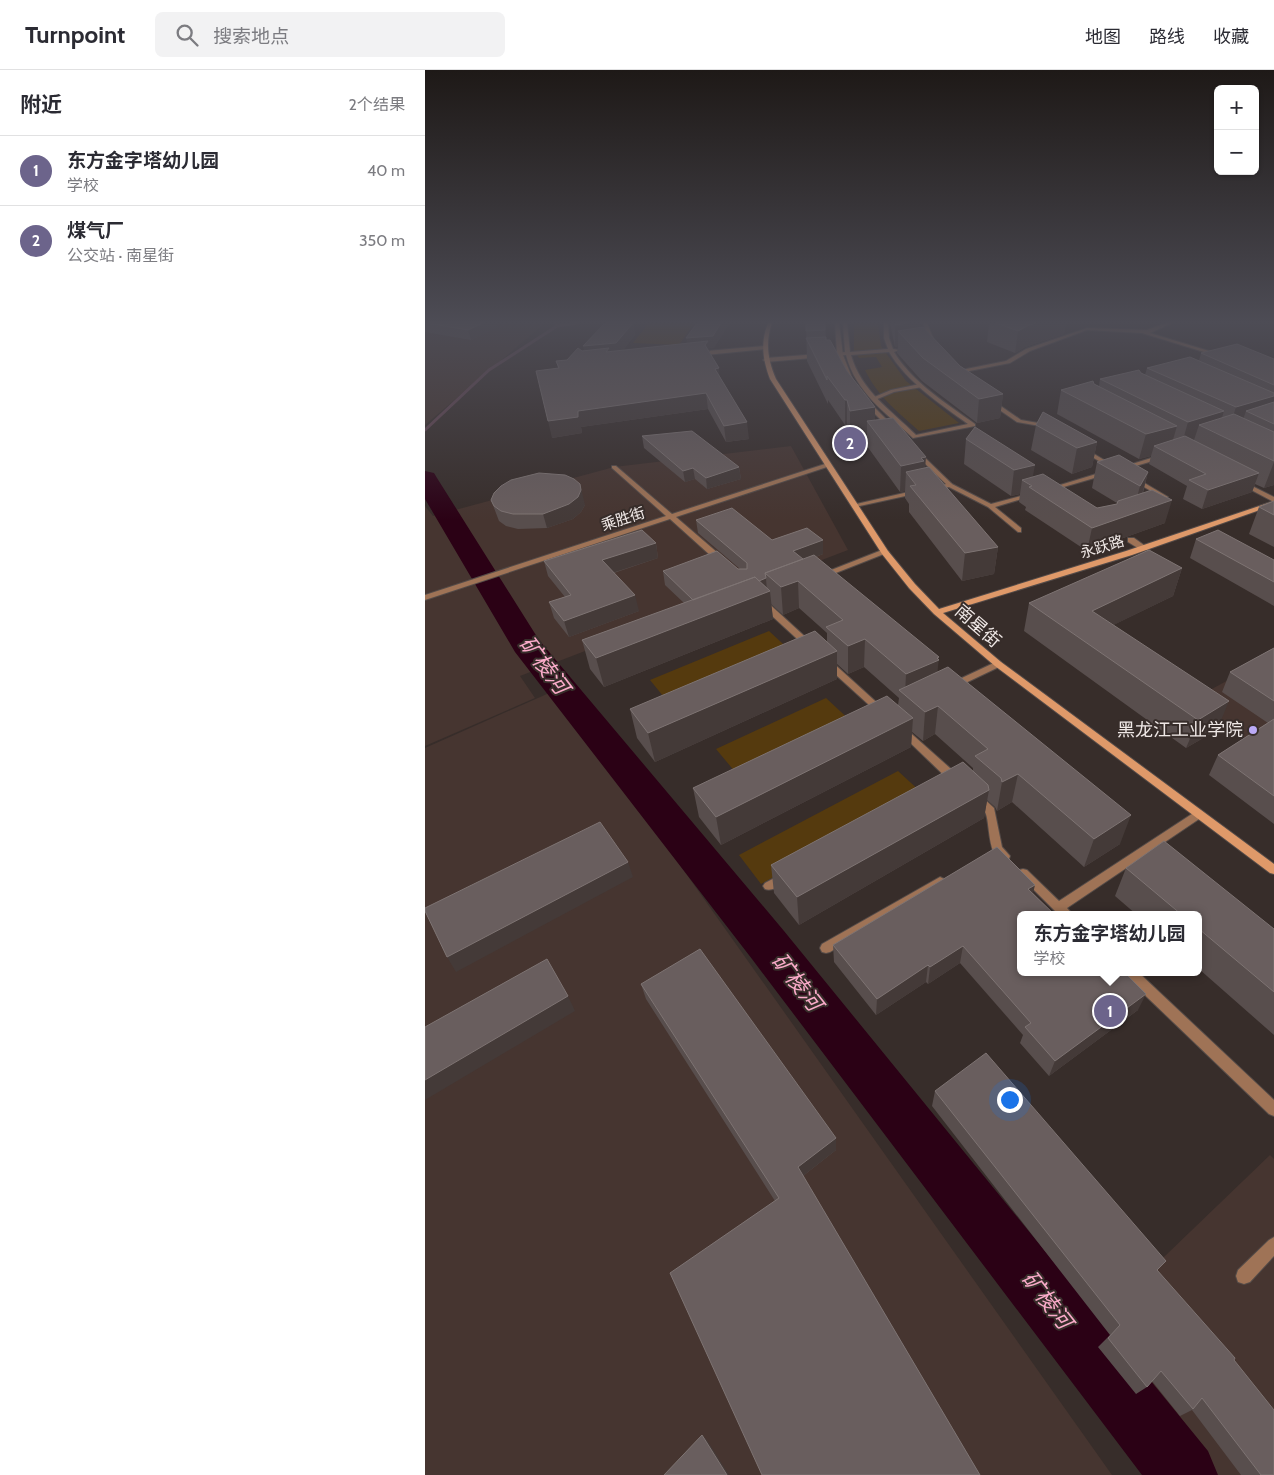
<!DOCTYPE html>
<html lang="zh">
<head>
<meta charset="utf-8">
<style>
	:root { --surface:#fff; --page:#f2f2f3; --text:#2b2b33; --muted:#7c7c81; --line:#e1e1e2; --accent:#6c648b }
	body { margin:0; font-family:Cabin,"Noto Sans SC",sans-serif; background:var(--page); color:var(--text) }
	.controls { position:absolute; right:15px; top:15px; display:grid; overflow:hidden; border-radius:8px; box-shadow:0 1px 4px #0004 }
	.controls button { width:45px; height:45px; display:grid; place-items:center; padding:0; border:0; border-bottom:1px solid var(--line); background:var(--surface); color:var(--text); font:25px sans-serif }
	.you { position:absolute; left:584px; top:1029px; width:18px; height:18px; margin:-12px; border:4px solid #fff; border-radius:50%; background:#1a73e8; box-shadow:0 0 0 8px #1a73e833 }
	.badge { display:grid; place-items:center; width:32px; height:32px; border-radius:50%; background:var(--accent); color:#fff; font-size:16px; font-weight:700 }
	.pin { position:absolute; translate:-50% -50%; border:2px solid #fff; box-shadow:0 1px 5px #0006 }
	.popup { position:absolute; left:592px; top:841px; width:185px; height:65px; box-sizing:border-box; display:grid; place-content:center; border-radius:8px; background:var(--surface); filter:drop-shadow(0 1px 4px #0005); font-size:16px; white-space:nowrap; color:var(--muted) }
	.popup b { font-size:19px; color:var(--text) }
	.popup::after { content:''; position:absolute; left:50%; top:100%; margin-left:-10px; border:10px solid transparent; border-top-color:var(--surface) }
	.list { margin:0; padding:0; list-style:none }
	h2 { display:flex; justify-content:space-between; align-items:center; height:65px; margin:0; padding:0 20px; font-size:21px }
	h2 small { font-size:16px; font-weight:400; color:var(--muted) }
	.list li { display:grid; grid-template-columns:32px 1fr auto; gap:15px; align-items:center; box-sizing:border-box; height:70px; padding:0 20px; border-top:1px solid var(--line) }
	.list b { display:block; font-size:19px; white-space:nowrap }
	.list p { margin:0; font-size:16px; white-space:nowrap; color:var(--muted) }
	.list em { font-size:16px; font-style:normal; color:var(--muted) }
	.icon { flex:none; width:28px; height:28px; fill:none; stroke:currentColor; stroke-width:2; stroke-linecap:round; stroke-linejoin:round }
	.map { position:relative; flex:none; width:849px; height:1405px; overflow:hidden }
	header { display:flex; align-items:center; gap:30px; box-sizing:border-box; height:70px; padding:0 25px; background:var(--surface); border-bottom:1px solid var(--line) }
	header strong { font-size:24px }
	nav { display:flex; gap:28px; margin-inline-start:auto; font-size:18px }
	.search { width:350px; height:45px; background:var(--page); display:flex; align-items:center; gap:12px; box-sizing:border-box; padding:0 18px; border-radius:8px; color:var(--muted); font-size:19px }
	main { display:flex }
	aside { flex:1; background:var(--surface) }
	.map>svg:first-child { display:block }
	.built { fill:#463530 }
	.green { fill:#553a0e }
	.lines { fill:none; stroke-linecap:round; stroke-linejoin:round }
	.stream { stroke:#664654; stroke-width:3 }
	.river { fill:#2b0115; fill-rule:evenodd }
	.lane-casing { stroke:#544b48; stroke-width:2 }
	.street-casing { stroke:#544b48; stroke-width:2 }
	.secondary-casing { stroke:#544b48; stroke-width:2 }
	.lane { fill:#9f7356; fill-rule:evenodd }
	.street { fill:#9f7356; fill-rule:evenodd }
	.secondary { fill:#df9969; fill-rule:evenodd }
	.wall { fill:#584e4d }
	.shaded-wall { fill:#443a38 }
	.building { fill:#695e5e; stroke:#7e7473 }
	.poi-dot { fill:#bbaaf6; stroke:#372d2a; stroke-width:2 }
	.labels { text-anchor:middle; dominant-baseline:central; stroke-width:4; stroke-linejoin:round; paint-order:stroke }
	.far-street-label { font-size:15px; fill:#efe8e6; stroke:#372d2a }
	.street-label { font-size:18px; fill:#efe8e6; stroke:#372d2a }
	.poi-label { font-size:18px; fill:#efe8e6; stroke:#372d2a; text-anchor:end }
	.near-water-label { font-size:22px; font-style:italic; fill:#faabc9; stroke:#372d2a }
</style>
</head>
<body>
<header>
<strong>Turnpoint</strong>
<div class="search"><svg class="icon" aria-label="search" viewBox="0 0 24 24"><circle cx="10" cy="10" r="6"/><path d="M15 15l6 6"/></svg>搜索地点</div>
<nav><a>地图</a><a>路线</a><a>收藏</a></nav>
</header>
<main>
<aside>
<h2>附近<small>2个结果</small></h2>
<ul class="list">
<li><span class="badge">1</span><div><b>东方金字塔幼儿园</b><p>学校</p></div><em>40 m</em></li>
<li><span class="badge">2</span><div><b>煤气厂</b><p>公交站 · 南星街</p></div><em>350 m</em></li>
</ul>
</aside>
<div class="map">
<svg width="849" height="1405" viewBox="0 0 849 1405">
	<rect width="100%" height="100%" fill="#372d2a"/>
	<!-- built -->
	<path class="built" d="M0 253H120L0 355Z
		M366 376 423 480 95 606 110 628 0 676V436L8 446 189 397Z
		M849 585V688L765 631Z
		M131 620 687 1405H0V678Z
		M845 1085 849 1089V1405H773L661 1262Z"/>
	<!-- green -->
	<path class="green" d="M224 253H269L254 275 208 273Z
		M429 253H453L456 276 481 311 534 353 494 361C472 341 453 327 440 300L457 297 451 287 434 288 429 281Z
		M344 561 369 584 247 637 225 610Z
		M401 628 429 654 316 709 291 679Z
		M473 701 498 724 336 814 314 785Z"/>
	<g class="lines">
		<!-- stream -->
		<path class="stream" d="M132 256 153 253
			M0 360 64 300 132 256 130 253"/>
		<!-- river -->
		<path class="river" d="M0 401 9 403 12 408 114 570 359 861 783 1381 793 1405H717L327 889 90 582 0 429Z"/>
		<!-- lane casing -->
		<g class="lane-casing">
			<path id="lane" d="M410 253H414L418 285 428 310 423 309 412 285Z
				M339 276 341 279 270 286 267 284 270 282Z
				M495 314 497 315V317L469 322 450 330 447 328 466 320Z
				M439 331H443L468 356V358H464L439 333Z
				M490 382H494L527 414V416H523L490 384Z
				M403 393 406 395 405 396 251 447 301 490V494H295L245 449 0 530V525L241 446 187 398V396H191L247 444Z
				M703 468H709L723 478 722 480H716L703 472Z
				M849 1167V1186L825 1212 819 1214 813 1212 811 1206 813 1200 844 1170Z"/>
		</g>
		<!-- street casing -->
		<g class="street-casing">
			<path id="street" d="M418 253H422L425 282 463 279 459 268V253H463L464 268 468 279 474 280 469 282C488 313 521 333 550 354V356L488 368C461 343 431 323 421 285L341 292 338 290 341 288 420 282ZM464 282C483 313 514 333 543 354L491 365C466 340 436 321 426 285Z
				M498 253H502L512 278 507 277Z
				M741 253H747L725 263 797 285 792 286 717 263 662 260 605 281 585 293 529 304 526 302 581 291 601 279 662 258 722 260Z
				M563 330H567L596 350 619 354 626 359 623 361 615 356 592 352 563 332Z
				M655 378H659L691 397 686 398 655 380Z
				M736 385 739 387 738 388 697 400 694 398Z
				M681 401 683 402V404L625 421 622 419Z
				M707 408H711L743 427 738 428 707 410Z
				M815 412H819L849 427V432L815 414Z
				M525 413 566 434 607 423 610 425 570 437 596 458V462H593L563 437 524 417 509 420 506 418Z
				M492 420 495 422 494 423 430 437 427 435Z
				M457 480H460L464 482 398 508H395L391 506Z
				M334 530H340L388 574 389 576 388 578H382L334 534Z
				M403 590 406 591 460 640 462 642 460 644H454L400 595 399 593 400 591Z
				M573 591 576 592 577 594 576 596 530 618 527 619 523 616 524 614Z
				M477 657 480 658 535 707 536 710 535 713H527L474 662 472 660 474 658Z
				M551 724 555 725 569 738 577 777 585 786 584 789C561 797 566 752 560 742 556 737 549 733 546 728L547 725Z
				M773 740 777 741 778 744 777 747 642 838 648 845H634L592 803 594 800 598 799 602 800 634 831Z
				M359 803 363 805 365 808C361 814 348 822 340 819L338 816 340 813Z
				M515 807 519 809 521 812 519 815 405 882 401 883 397 882 395 878 397 874Z
				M698 902H713L849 1030V1046L844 1044 700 906Z"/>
		</g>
		<!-- secondary casing -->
		<g class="secondary-casing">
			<path id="secondary" d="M343 253H347C340 273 343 290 351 309L463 481 490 514 514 539 701 481 849 431V435L707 485 518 543 576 592 849 794V804L845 803 570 596 509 544 484 518 457 484 345 309C338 290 335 273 343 253Z"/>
		</g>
		<!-- lane -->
		<use href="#lane" class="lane"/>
		<!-- street -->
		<use href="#street" class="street"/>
		<!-- secondary -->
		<use href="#secondary" class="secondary"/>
	</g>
	<!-- wall -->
	<path class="wall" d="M0 253 72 257 46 270 0 262Z
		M208 253 210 265 198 280 289 278H284V283L324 369 301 372 283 339 156 357 157 363 127 368 133 298 131 291 142 290 157 281 159 280Z
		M381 253H400L401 270 450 350 500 398 573 477 569 504 537 511 484 442V434L480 428V421L475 422 442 376V363L425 365 422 354 420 355 403 330V334L382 291Z
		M465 253H495L494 258 535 296 578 324 575 348 552 353 497 311 472 283 473 276 470 277Z
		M564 253H641L639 264 600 277 590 283 562 272Z
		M776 283 849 289V415L839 418 830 414 827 422 777 439 758 429 762 416 724 394 726 386 714 389 632 344 636 320 669 314 674 316 675 309 716 303 720 305 722 298 774 291Z
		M611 355 672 372 667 397 647 404 606 380Z
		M217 366 314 397 316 409 282 419 270 409 260 412 219 378Z
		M541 369 608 407 672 438 692 434V433L667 418 672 392 723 402 718 423 740 453 662 481 600 440 601 437 594 432 595 424 586 426 539 394Z
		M66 430 160 435 156 442 148 449 122 458 93 459 81 456 74 451Z
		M849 431V477L824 464 834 437Z
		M271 450 398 484 391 487 695 774 659 797 587 732 572 741 570 737 562 730 559 748 374 855 349 823 346 795 548 701V698L510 664 498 671 487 662 486 677 296 775 274 747 268 718 473 635 474 628 439 597 423 604 412 594V609L230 692 212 668 205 639 402 571V563L374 538 358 545 346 534 348 549 179 617 165 599 157 570 259 533 240 515 238 501 315 499 273 463Z
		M771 469 849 490V536L765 488Z
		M231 473 233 488 189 503 214 541 144 567 129 548 124 532 140 527 123 506 119 491Z
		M757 498 748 526 688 555 792 660 761 678 599 561 604 533Z
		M849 578V754L784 705 793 685 843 653 797 622 805 602Z
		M701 798 849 859V965L774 899V845H712L690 826Z
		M608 823 713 940 624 1006 595 973 598 965 535 893 503 914 501 912 451 945 409 892 408 875Z
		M216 914 411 1080 378 1106 555 1405 350 1131 221 929Z
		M510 1021 732 1200 809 1290 849 1405H816L767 1340 755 1346 727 1311 722 1317 711 1324 673 1277 685 1265 507 1036Z"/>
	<!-- shaded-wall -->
	<path class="shaded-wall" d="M57 253H71L72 257 46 270 43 260Z
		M208 253 210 265 194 286 161 288 158 276Z
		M296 253H305L289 278H284L285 286 263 280 261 268Z
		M483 253H495L494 273 473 261V276L470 277V255Z
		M611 253H641L639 264 600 277 590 283 593 261 604 255Z
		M294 298 295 314 290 299Z
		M281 323 283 339 156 357 157 363 127 368 123 351 153 341Z
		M578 324 575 348 552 353 554 329Z
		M849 326V334L821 341 815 358 803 362 811 337Z
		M420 330H422V354L420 355Z
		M450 337V361L442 351V363L425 365V341Z
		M799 341 792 364 774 355 768 373 756 377 763 352Z
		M322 352 324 369 301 372 299 356Z
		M752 356 745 380 729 376 726 386 714 389 721 364Z
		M672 372 667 397 647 404 652 378Z
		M501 387 499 413 491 415 481 402 480 421 475 422 476 396 496 388Z
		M849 392V415L839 418Z
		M610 395 606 416 597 410 595 424 586 426 589 400Z
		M314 397 316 409 282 419 281 408Z
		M268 398 270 409 260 412 258 401Z
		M723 402 716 428 708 443 715 416Z
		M834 403 827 422 777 439 783 420Z
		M155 414 160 435 156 442 148 449 122 458 118 444Z
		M747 430 740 453 662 481 667 458Z
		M398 470V484L369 495 368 481Z
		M231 473 233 488 181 505 177 490Z
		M573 477 569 504 537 511 540 483Z
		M757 498 748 526 660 569 667 541Z
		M341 508 342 522 272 534Z
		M373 511 374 538 358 545 356 517Z
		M345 521 348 549 179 617 171 588Z
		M210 525 214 541 144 567 139 551Z
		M440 569 439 597 423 604V576Z
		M412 581V609L230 692 223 663Z
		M514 587 511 616 480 625 481 604Z
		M804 631 792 660 761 678 773 650Z
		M513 636 510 664 498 671 500 642Z
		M488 648 486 677 296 775 291 747Z
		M593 704 587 732 572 741 577 712Z
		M564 720 559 748 374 855 372 827Z
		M706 745 695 774 659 797 669 769Z
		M203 792 208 807 31 902 22 887Z
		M610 815 606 832 603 819Z
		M538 876 535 893 503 914 505 897Z
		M503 895 501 912 451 945 452 929Z
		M721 924 713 940 624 1006 630 991Z
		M143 926 150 941 0 1030V1010Z
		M411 1068V1080L374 1109 373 1097Z
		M277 1365 282 1370 304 1405H302Z"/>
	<!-- building -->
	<path class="building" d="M2 253H58L43 260Z
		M180 253H208L191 273 158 276Z
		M272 253H296L288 266 261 268Z
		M381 253H400V260L381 261Z
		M470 253H483L470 255Z
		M571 253H611L604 255 593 261Z
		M498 257 535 296 578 324 554 329 498 288 473 261Z
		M401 267V270H405L422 301 450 337 425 341 422 330H420L402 306V310L381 268Z
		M283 271 280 275 294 298 290 299 322 352 299 356 281 323 153 341V347L123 351 111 301 134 298 131 291 142 290 153 278 157 281 184 278 181 282Z
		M812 274 849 289V315L776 283Z
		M765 287 849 323V326L811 337 722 298Z
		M714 300 716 303 799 341 763 352 675 309Z
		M668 311 669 314 752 356 721 364 636 320Z
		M849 332V354L821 341Z
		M618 342 672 372 652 378 611 355Z
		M809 344 849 362V391L774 355Z
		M468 348 501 387 496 388 499 391 476 396 442 351Z
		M550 357 610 395 589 400 541 369Z
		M267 361 314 397 281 408 268 398 258 401 217 366Z
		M760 366 834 403 783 420 764 410 781 404 729 376Z
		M694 385 723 402 715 416 672 392Z
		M504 397 573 477 540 483 485 416 491 415 481 402Z
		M114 403 140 405 149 409 155 414 156 420 153 427 144 434 118 444H88L76 441 69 436 66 430 69 423 76 416 86 410Z
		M618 404 672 438 692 434 693 431 727 420 747 430 667 458 604 417 607 416 597 410Z
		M849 431V445L834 437Z
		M307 438 347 470 382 458 398 470 368 481 378 489 340 503 341 508 334 511 330 507 268 530 238 501 292 481 313 499H322V493L271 450Z
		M217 460 231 473 177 490 210 525 139 551 124 532 146 525 119 491Z
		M793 460 849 490V512L771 469Z
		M724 480 757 498 667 541 804 631 773 650 604 533Z
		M389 485 514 587 512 588 514 590 481 604 440 569 423 576 401 557 418 550 373 511 356 517 340 503Z
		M330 507 345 521 171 588 157 570Z
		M390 561 412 581 223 663 205 639Z
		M849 578V631L805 602Z
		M523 597 706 745 669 769 593 704 577 712 576 708 550 686 563 679 513 636 500 642 474 620Z
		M462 626 488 648 291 747 268 718Z
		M849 649V726L793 685Z
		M538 692 563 715 564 720 372 827 346 795Z
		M175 752 203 792 22 887 0 841V838Z
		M739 771 849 859V922L774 859V845H757L701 798Z
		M572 777 610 815 603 819 630 845H596V902H699L721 924 630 991 600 957 606 953 538 876 505 897 503 895 452 929 408 875Z
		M275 879 411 1068 373 1097 555 1405H337L245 1203 354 1128 216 914Z
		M122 889 143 926 0 1010V957Z
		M561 983 741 1191 732 1200 810 1288 809 1290 849 1340V1405H836L777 1328 768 1339 736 1301 722 1317 683 1268 695 1255 510 1021Z
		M277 1365 302 1405H239Z"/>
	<!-- sky -->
	<linearGradient id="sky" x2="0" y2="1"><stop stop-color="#1e1917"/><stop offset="0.56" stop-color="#4d4c55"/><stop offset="1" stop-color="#4d4c55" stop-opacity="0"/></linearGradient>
	<rect width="849" height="450" fill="url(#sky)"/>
	<!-- markers -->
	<circle class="poi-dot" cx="828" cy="660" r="5"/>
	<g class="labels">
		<!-- far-street labels -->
		<g class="far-street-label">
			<text transform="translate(198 449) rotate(-18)">乘胜街</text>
			<text transform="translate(677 477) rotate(-17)">永跃路</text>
		</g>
		<!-- street labels -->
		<g class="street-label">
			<text transform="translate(553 556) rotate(41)">南星街</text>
		</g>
		<!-- poi labels -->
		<g class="poi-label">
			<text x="818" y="660">黑龙江工业学院</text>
		</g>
		<!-- near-water labels -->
		<g class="near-water-label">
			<text transform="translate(119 595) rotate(53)">矿棱河</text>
			<text transform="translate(372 912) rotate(52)">矿棱河</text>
			<text transform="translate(622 1230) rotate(52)">矿棱河</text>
		</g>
	</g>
</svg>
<div class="controls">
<button>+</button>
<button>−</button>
</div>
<div class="you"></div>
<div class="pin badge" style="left:685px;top:941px">1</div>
<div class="popup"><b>东方金字塔幼儿园</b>学校</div>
<div class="pin badge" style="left:425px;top:373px">2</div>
</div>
</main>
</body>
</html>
